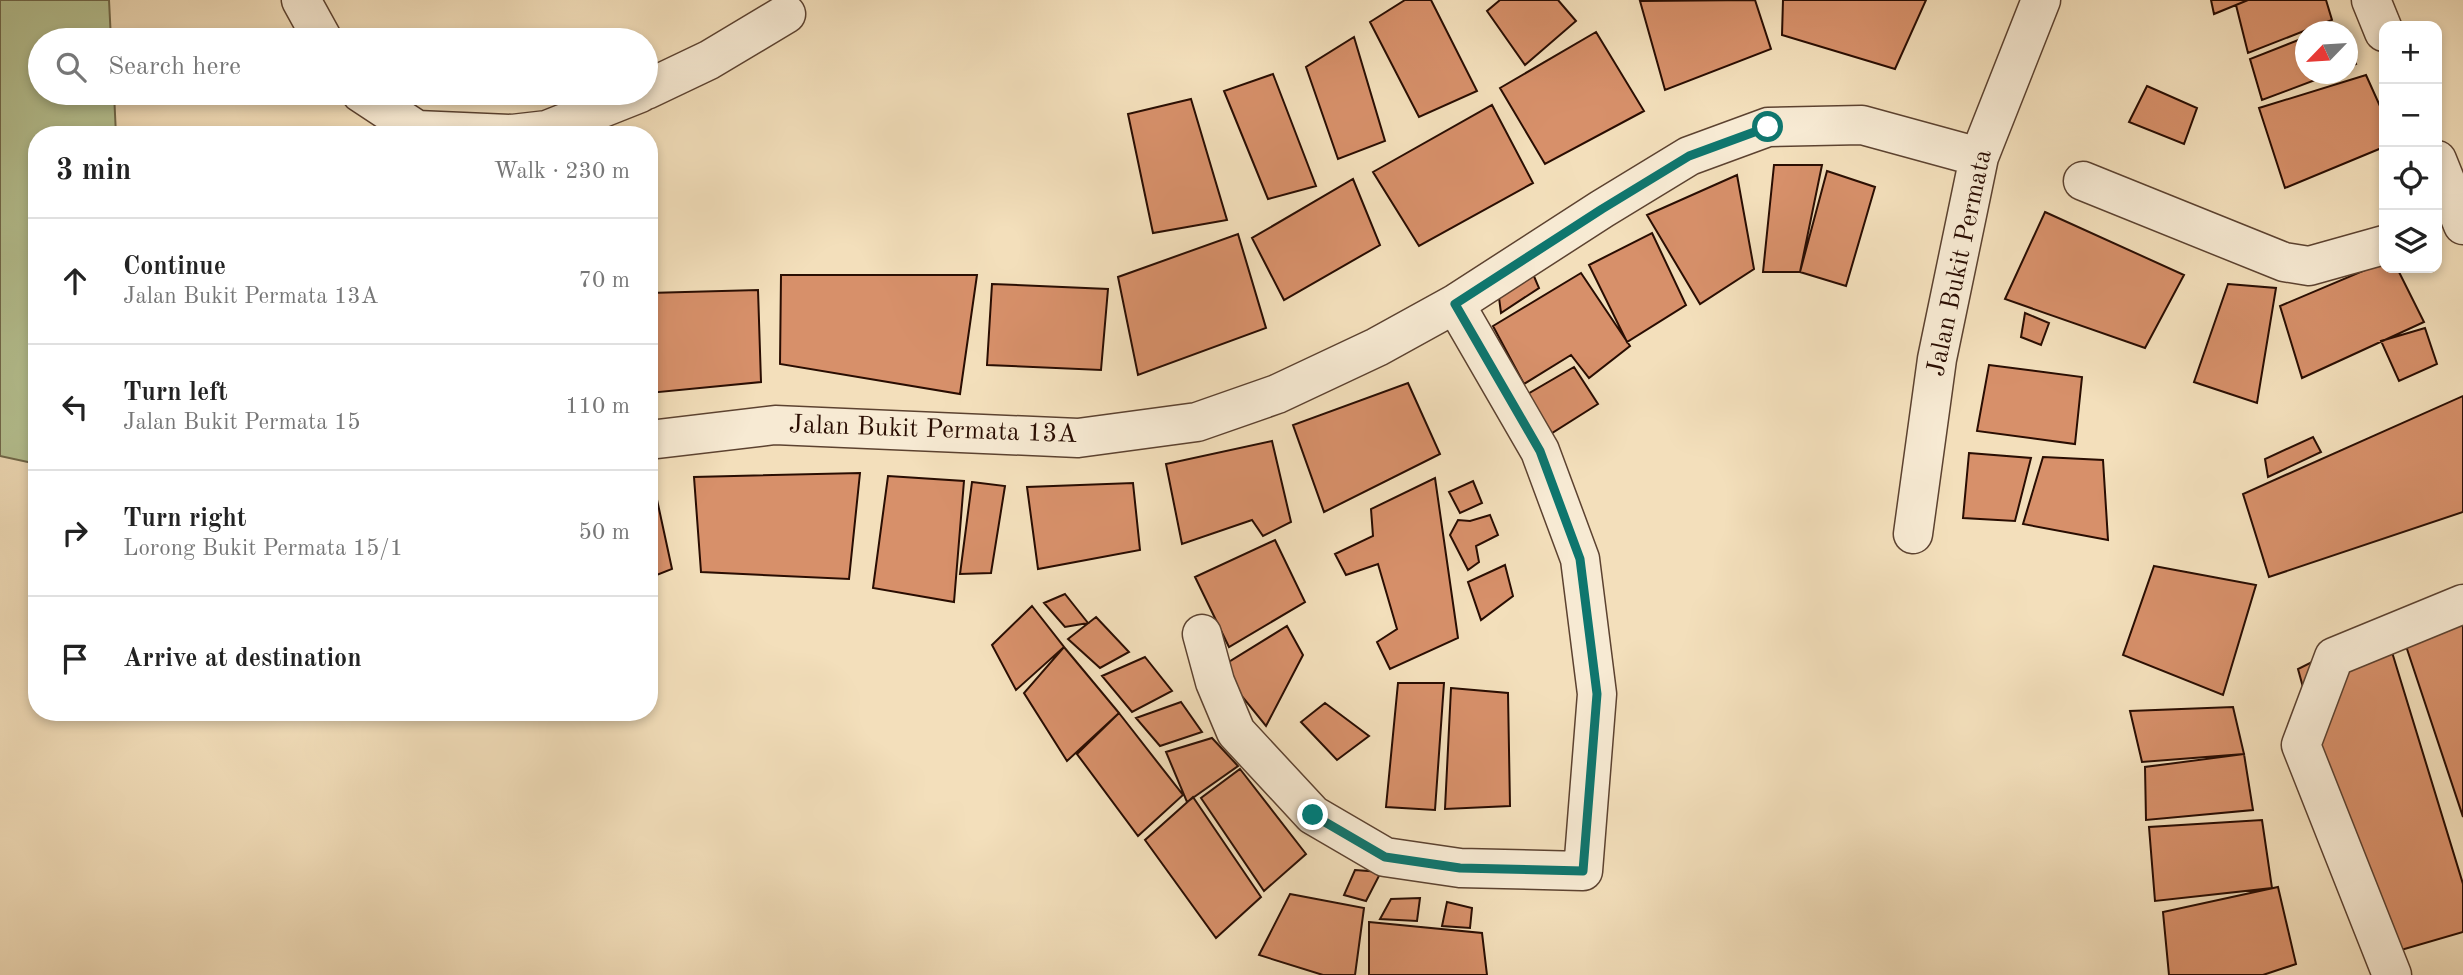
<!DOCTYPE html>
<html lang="en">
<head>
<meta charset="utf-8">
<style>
	:root { --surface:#fff; --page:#f2f2f2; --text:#222; --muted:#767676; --line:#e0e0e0 }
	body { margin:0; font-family:"Old Standard TT",serif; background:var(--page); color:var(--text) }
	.controls { position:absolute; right:21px; top:21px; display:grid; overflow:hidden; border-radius:14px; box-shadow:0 4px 10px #0003 }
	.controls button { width:63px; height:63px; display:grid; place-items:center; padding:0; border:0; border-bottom:2px solid var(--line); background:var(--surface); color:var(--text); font:35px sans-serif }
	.compass { position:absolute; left:2295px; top:21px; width:63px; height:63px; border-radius:50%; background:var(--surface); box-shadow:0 4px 10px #0003; rotate:245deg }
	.stop { position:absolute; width:21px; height:21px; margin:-16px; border:5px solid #0f766e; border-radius:50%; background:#fff }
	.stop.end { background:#0f766e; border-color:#fff; box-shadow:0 2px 7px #0008 }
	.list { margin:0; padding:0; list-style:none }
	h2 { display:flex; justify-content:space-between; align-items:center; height:91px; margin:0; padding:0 28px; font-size:30px }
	h2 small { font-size:23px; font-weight:400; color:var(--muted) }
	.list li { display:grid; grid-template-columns:46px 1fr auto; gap:21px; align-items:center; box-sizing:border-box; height:126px; padding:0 28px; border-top:2px solid var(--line) }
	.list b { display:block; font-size:26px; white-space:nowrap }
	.list p { margin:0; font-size:23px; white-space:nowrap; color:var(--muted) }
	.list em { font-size:23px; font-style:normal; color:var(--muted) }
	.icon { flex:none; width:38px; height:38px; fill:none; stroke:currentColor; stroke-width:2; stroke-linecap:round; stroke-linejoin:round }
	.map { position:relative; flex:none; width:2463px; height:975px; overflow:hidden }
	.search { position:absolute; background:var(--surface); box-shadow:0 4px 10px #0003; left:28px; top:28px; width:630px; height:77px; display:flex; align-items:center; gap:18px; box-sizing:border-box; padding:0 24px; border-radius:38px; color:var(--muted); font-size:26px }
	.panel { position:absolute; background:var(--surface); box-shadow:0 4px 10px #0003; left:28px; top:126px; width:630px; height:595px; border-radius:28px }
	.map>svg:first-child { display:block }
	.green { fill:#b6c393; stroke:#70684a; stroke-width:2 }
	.building { fill:#d7906a; stroke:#290d02; stroke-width:2 }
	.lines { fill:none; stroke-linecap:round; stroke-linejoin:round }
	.minor-casing { stroke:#5c4230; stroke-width:41 }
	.minor { stroke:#f7ead3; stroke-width:38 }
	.route { stroke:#0f766e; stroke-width:9 }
	.labels { text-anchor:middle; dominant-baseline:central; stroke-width:5; stroke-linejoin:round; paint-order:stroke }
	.street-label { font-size:26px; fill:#290d02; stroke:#f7ead3 }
</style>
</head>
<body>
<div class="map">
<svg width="2463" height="975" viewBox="0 0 2463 975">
	<rect width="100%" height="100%" fill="#f3dfbb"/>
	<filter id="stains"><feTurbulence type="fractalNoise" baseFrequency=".00286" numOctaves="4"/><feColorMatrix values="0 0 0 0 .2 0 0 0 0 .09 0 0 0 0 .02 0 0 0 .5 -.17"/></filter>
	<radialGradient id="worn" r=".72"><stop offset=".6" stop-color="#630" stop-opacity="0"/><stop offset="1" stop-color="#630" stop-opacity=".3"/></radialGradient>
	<!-- green -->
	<path class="green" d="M0 0H109L111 40H40V93H114L116 135H37V464L0 456Z"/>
	<!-- building -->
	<path class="building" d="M1405 0H1431L1477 91 1419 117 1370 22Z
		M1500 0H1558L1576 21 1525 65 1487 11Z
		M1755 0 1771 49 1665 90 1640 1Z
		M1783 0H1926L1895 69 1782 35Z
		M2211 0H2248L2214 14Z
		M2248 0H2326L2332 20 2248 53 2236 5Z
		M2336 25 2339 32H2320Z
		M1596 32 1644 111 1545 164 1500 88Z
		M1354 37 1385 141 1338 159 1306 67Z
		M2306 37V74H2331L2262 100 2250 59Z
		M2348 48 2356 64 2348 67Z
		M1273 74 1316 186 1268 199 1224 91Z
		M2366 75 2384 115V147L2285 188 2259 108Z
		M2147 86 2197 108 2184 144 2129 122Z
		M1191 99 1227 220 1153 233 1128 114Z
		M1492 105 1533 183 1419 246 1373 172Z
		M1774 165H1822L1800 272H1763Z
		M1827 171 1875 187 1846 286 1800 272Z
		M1737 175 1754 269 1700 304 1647 215Z
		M1353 179 1380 245 1284 300 1252 238Z
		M2045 212 2184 275 2145 348 2005 299Z
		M1652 233 1686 305 1627 342 1589 265Z
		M1238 234 1266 328 1138 375 1118 277Z
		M2384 262V268H2397L2424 322 2302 378 2280 306Z
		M1581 273 1630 346 1589 378 1571 355 1524 384 1493 326Z
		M1533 274 1539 288 1501 313 1498 290Z
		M781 275H977L960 394 780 364Z
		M992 284 1108 289 1101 370 987 365Z
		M2228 284 2276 288 2257 403 2194 382Z
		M758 290 761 382 649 393V293Z
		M2025 313 2049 323 2041 345 2021 337Z
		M2425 328 2437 364 2399 381 2381 341Z
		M1989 365 2082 377 2075 444 1977 431Z
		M1574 367 1598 404 1541 440 1519 399Z
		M1408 383 1440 454 1324 512 1293 425Z
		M2463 396V512L2269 577 2243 494Z
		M2313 437 2321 452 2268 477 2265 459Z
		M1272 441 1291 522 1263 536 1252 520 1182 544 1166 464Z
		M1969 453 2031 458 2015 521 1963 518Z
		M2043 457 2103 460 2108 540 2023 524Z
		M860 473 849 579 701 572 694 477Z
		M888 476 964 481 954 602 873 588Z
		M1435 478 1458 638 1390 669 1377 642 1397 629 1378 564 1346 575 1335 554 1373 536 1371 509Z
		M1473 481 1482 503 1460 513 1449 492Z
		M972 482 1005 486 991 573 960 574Z
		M1133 483 1140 550 1038 569 1027 487Z
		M656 495 672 569 649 578V497Z
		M1490 515 1498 535 1476 546 1479 562 1468 570 1450 535 1458 520 1470 521Z
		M1275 540 1305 602 1229 647 1195 577Z
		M1505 565 1513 596 1481 620 1468 582Z
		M2154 566 2256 585 2223 695 2123 655Z
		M1065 594 1088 623 1065 627 1044 603Z
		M1032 606 1064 647 1016 690 992 645Z
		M1096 617 1129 652 1100 668 1068 639Z
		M2463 619V817L2403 637Z
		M1287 626 1303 655 1266 726 1219 668Z
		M2384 626 2463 884V932L2377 957 2298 669Z
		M1064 647 1119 713 1067 761 1024 693Z
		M1145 657 1172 691 1132 712 1102 676Z
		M1398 683H1444L1435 810 1386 807Z
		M1451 688 1508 693 1510 806 1445 809Z
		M1181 702 1202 732 1160 746 1136 718Z
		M1325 703 1369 736 1337 760 1301 722Z
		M2233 707 2244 754 2142 762 2130 711Z
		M1119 713 1183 795 1138 836 1077 754Z
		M1212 738 1238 766 1187 802 1166 752Z
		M2244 754 2253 810 2146 820 2145 767Z
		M1240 769 1306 854 1264 891 1201 798Z
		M1193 797 1261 897 1216 938 1145 840Z
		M2262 820 2272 888 2155 901 2149 827Z
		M1355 870 1381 872 1366 901 1344 895Z
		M2278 887 2296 964 2263 975H2169L2163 912Z
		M1290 894 1364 908 1355 975H1323L1259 955Z
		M1420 898 1417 921 1380 919 1391 899Z
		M1447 902 1472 908 1470 928 1442 926Z
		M1369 922 1482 933 1487 975H1369Z"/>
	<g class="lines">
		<!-- minor casing -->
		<g class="minor-casing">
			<path id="minor" d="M301 0 323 40
				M2371 0 2384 32
				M646 90 709 60 786 14
				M361 93 417 130 512 134 547 130 640 93
				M2437 160 2463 225
				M2083 181 2284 262 2309 266 2384 245
				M649 440 775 425 1078 438 1197 422 1277 394 1377 347 1455 304 1602 209 1689 156 1768 127 1862 125 1979 157
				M1913 534 1937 359 1979 157 2041 0
				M1202 634 1215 682 1236 732 1313 815 1385 857 1460 868 1583 871 1597 694 1580 559 1540 451 1455 304
				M2392 975 2301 745 2334 657 2463 604"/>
		</g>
		<!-- minor -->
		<use href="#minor" class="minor"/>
	</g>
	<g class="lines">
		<!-- route -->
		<path class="route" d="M1313 815 1385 857 1460 868 1583 871 1597 694 1580 559 1540 451 1455 304 1602 209 1689 156 1768 127"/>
	</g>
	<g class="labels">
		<!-- street labels -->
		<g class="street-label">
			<text transform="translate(1960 263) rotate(-78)">Jalan Bukit Permata</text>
			<text transform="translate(933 430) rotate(2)">Jalan Bukit Permata 13A</text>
		</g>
	</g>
	<rect width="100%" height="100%" filter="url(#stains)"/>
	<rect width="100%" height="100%" fill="url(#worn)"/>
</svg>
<div class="controls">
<button>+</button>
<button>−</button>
<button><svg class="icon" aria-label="locate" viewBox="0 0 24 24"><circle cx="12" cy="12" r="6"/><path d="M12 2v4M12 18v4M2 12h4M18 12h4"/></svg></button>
<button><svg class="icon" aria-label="layers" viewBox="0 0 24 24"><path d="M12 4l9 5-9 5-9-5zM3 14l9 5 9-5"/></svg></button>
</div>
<svg class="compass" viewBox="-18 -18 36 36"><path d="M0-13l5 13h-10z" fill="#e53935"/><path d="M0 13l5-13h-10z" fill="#767676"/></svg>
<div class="stop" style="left:1768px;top:127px"></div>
<div class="stop end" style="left:1313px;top:815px"></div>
<div class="search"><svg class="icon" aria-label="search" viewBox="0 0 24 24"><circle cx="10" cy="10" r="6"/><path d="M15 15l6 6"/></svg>Search here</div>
<section class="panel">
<h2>3 min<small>Walk · 230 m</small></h2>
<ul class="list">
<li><svg class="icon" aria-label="ahead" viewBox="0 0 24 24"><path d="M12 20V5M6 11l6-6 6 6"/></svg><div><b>Continue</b><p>Jalan Bukit Permata 13A</p></div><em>70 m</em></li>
<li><svg class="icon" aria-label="left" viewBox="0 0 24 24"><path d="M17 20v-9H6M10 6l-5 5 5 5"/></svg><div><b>Turn left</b><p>Jalan Bukit Permata 15</p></div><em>110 m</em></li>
<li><svg class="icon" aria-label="right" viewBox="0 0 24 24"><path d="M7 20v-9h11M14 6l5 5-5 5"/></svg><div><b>Turn right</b><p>Lorong Bukit Permata 15/1</p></div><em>50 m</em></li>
<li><svg class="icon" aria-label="arrive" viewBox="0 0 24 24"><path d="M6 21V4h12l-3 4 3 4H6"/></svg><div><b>Arrive at destination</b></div></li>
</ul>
</section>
</div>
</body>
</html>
